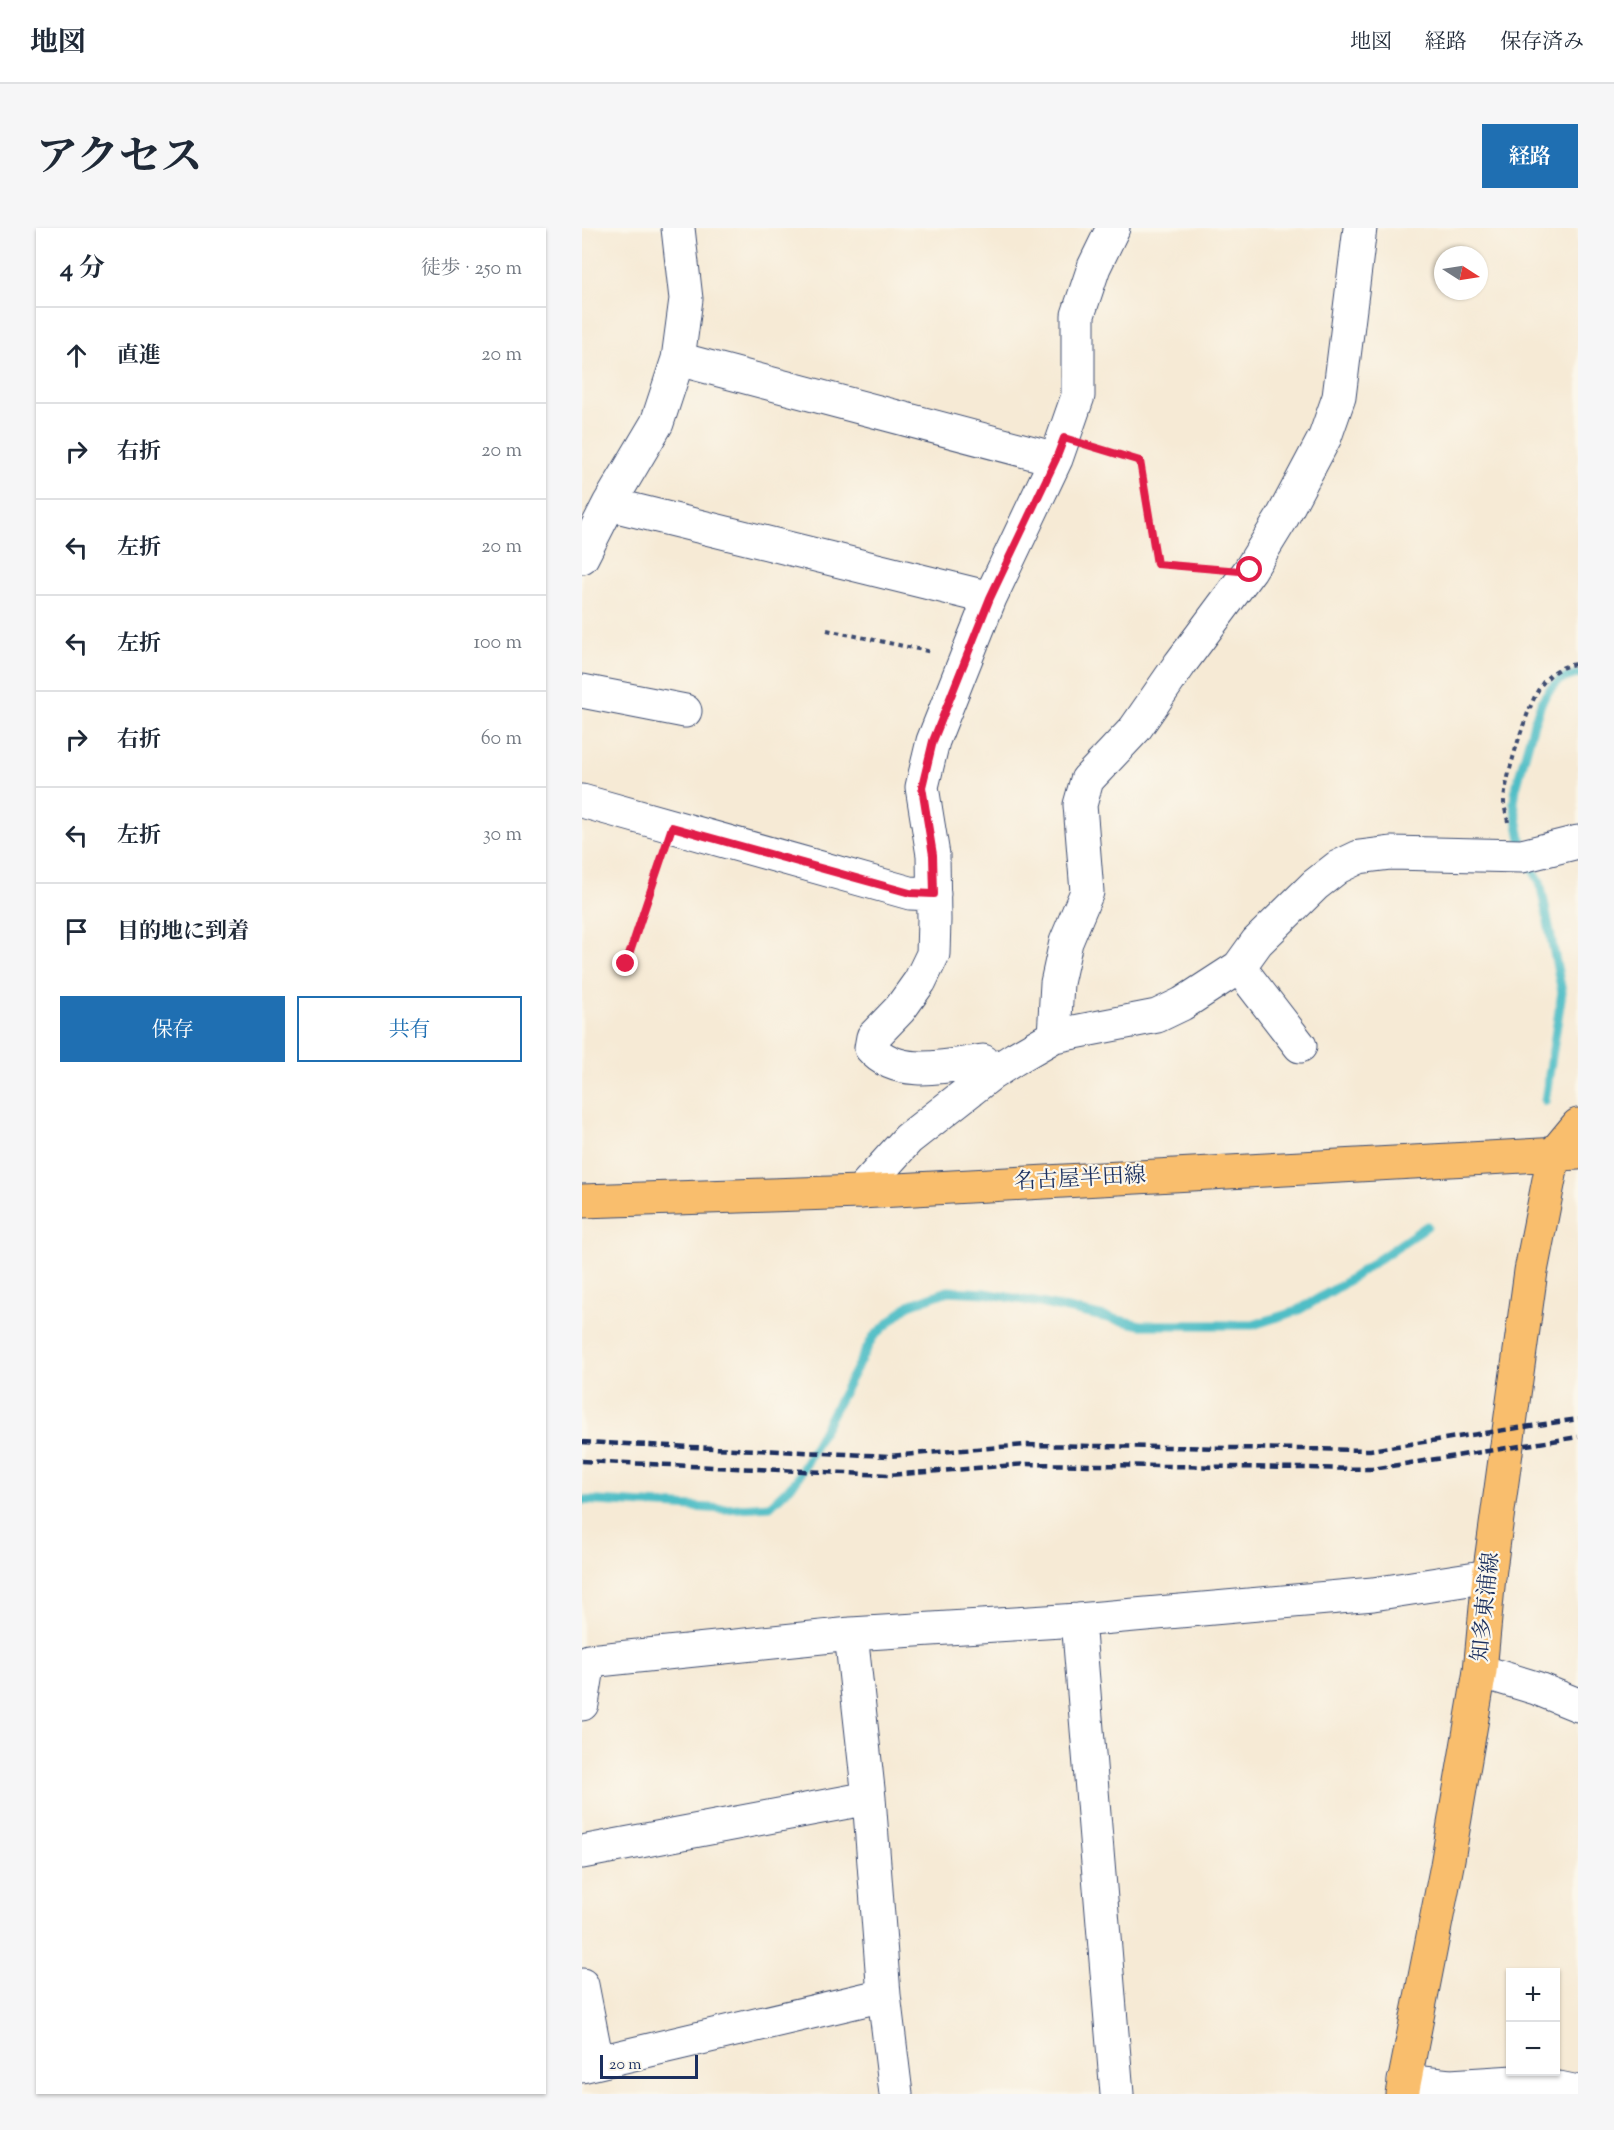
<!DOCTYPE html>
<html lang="ja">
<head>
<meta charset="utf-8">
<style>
	:root { --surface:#fff; --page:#f6f6f7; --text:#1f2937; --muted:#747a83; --line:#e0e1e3; --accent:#1f6fb2 }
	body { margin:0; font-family:"Sorts Mill Goudy","Noto Serif JP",serif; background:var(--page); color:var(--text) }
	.controls { position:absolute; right:18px; bottom:18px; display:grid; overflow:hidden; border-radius:0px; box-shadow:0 2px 4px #0004 }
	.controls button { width:54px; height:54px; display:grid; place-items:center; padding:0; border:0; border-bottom:2px solid var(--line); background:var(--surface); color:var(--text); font:30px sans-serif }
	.compass { position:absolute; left:852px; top:18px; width:54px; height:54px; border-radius:50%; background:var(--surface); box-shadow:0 2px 4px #0004; rotate:102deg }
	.scale { position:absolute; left:18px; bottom:15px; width:98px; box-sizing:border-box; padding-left:6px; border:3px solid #1b2f5e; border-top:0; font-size:16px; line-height:21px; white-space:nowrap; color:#1b2f5e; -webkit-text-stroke:4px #fbf7ec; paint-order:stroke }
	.stop { position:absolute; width:18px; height:18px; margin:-14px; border:4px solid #e11d48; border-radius:50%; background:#fff }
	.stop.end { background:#e11d48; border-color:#fff; box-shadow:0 2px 6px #0008 }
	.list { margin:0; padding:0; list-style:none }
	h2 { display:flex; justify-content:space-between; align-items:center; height:78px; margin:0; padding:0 24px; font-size:26px }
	h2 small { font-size:20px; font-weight:400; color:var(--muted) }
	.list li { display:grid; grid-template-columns:39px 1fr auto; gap:18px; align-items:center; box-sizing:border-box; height:96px; padding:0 24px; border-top:2px solid var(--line) }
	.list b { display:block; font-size:22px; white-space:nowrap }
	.list em { font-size:20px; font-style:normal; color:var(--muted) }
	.actions { display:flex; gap:12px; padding:18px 24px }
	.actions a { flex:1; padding:14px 0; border:2px solid var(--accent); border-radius:0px; text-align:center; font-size:21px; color:var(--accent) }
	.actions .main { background:var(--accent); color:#fff }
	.icon { flex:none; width:33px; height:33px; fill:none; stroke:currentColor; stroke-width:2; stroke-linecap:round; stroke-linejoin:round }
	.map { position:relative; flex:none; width:996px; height:1866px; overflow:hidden; border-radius:0px }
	header { display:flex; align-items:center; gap:36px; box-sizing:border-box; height:84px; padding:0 30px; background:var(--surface); border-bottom:2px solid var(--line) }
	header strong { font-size:28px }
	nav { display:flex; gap:33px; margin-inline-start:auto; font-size:21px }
	.intro { display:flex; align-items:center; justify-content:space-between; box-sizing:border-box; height:144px; padding:0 36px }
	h1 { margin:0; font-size:42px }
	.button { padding:15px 27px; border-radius:0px; background:var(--accent); color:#fff; font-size:21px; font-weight:700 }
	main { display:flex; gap:36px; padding:0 36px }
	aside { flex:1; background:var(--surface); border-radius:0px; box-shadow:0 2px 4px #0004 }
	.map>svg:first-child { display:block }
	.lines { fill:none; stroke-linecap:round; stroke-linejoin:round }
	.stream { stroke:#4fbec6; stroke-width:9 }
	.minor-casing { stroke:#3c4b70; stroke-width:35 }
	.major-casing { stroke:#3c4b70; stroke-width:35 }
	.path { stroke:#3c4b70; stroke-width:4; stroke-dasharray:4.5 4.5; stroke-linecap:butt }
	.minor { stroke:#fff; stroke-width:33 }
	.major { stroke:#f9be6d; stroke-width:33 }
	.rail { stroke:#1b2f5e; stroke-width:4.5; stroke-dasharray:9 4.5; stroke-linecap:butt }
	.route { stroke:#e11d48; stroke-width:8 }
	.labels { text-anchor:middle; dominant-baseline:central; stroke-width:4.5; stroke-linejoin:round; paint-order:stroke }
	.street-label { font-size:22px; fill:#1b2f5e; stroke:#fbf7ec }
</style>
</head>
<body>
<header>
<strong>地図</strong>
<nav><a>地図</a><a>経路</a><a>保存済み</a></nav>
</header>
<div class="intro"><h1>アクセス</h1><a class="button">経路</a></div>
<main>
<aside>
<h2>4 分<small>徒歩 · 250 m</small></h2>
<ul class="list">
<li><svg class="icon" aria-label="ahead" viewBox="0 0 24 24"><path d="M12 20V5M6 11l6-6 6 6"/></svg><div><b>直進</b></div><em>20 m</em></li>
<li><svg class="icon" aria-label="right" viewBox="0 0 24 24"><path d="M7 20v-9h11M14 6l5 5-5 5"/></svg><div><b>右折</b></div><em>20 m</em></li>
<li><svg class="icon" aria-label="left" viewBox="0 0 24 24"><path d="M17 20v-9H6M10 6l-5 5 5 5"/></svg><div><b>左折</b></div><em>20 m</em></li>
<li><svg class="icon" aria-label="left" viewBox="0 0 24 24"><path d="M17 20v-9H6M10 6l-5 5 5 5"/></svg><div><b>左折</b></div><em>100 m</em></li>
<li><svg class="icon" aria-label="right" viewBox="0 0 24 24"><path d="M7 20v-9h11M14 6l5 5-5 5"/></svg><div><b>右折</b></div><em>60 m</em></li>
<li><svg class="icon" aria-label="left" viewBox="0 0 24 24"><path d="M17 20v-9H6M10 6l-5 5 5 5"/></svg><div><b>左折</b></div><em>30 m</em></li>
<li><svg class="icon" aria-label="arrive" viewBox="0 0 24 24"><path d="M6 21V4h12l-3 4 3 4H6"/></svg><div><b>目的地に到着</b></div></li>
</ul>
<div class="actions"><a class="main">保存</a><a>共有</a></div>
</aside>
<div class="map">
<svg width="996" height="1866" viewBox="0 0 996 1866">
	<rect width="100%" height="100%" fill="#fbf7ec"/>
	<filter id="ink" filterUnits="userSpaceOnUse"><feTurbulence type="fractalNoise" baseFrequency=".0167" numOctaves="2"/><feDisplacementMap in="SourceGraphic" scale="12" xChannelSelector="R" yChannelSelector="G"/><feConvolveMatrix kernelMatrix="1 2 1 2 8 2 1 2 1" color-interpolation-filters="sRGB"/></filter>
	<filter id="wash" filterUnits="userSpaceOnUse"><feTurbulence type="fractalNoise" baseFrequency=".008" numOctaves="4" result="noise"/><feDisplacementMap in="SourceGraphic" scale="24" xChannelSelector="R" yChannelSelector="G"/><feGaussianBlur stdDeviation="1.35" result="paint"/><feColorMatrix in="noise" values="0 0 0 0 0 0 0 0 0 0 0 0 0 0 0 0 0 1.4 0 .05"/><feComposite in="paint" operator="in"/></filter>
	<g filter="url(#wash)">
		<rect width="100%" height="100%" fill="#f6ead5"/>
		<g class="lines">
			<!-- stream -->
			<path class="stream" d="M963 873 980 764 958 654 942 626 932 575 934 560 952 495 960 473 968 461 979 451 996 446
				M0 1272 143 1281 188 1278 214 1253 291 1109 327 1077 366 1063 403 1065 458 1075 559 1097H671L715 1083 758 1058 845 998"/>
		</g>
	</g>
	<g filter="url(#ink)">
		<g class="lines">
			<!-- minor casing -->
			<g class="minor-casing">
				<path id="minor" d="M96 131 474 231
					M27 276 408 370
					M0 329 27 276 75 195 96 131 104 71 96 0
					M0 463 103 483
					M0 573 328 665 352 666
					M657 739 718 818
					M472 808 475 755 484 714 505 664 498 577 505 552 553 501 598 436 668 342 700 290 743 209 757 169 778 0
					M409 846 401 833C366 838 315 851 289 820L291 809 318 781 338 753 351 726 352 692 351 627 340 559 351 513 408 370 474 231 496 168V87L512 39 531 0
					M278 964 326 911 409 846 434 830 472 808 575 788 600 776 657 739 675 714 733 657 756 639 777 629 809 625 940 628 996 614
					M496 1392 535 1866
					M269 1406 287 1570 302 1767 314 1866
					M898 1443 954 1460 996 1477
					M0 1476 7 1433 269 1406 496 1392 791 1366 907 1348
					M0 1624 287 1570
					M0 1757 15 1834
					M0 1838 302 1767
					M822 1853 868 1858 932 1854 977 1860 996 1864"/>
			</g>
			<!-- major casing -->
			<g class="major-casing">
				<path id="major" d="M0 973 278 964 996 925
					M820 1866 865 1637 898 1443 907 1348 949 1043 972 926 996 897"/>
			</g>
			<!-- path -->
			<path class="path" d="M511 219 558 233 575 336 627 340
				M245 402 350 424
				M926 594C925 588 923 582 922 576 921 555 947 472 960 456 969 444 981 437 996 436
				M44 736 80 629"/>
			<!-- minor -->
			<use href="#minor" class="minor"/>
			<!-- major -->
			<use href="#major" class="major"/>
			<!-- rail -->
			<path class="rail" d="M0 1214 307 1228 444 1217 788 1222 996 1191
				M0 1233 307 1247 445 1236 790 1241 996 1209"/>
		</g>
	</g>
	<g class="lines" filter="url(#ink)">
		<!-- route -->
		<path class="route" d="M44 736 90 599 328 665 352 666 351 627 340 559 351 513 408 370 474 231 482 210 558 233 575 336 658 343 664 347 668 342"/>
	</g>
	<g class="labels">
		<!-- street labels -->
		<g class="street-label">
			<text transform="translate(498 952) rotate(-3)">名古屋半田線</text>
			<text transform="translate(905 1379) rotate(-84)">知多東浦線</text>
		</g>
	</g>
</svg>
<div class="controls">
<button>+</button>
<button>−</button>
</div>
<svg class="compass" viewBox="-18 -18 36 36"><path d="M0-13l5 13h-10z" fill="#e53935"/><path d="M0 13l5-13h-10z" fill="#747a83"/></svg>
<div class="scale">20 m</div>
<div class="stop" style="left:668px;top:342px"></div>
<div class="stop end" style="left:44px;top:736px"></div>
</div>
</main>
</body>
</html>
